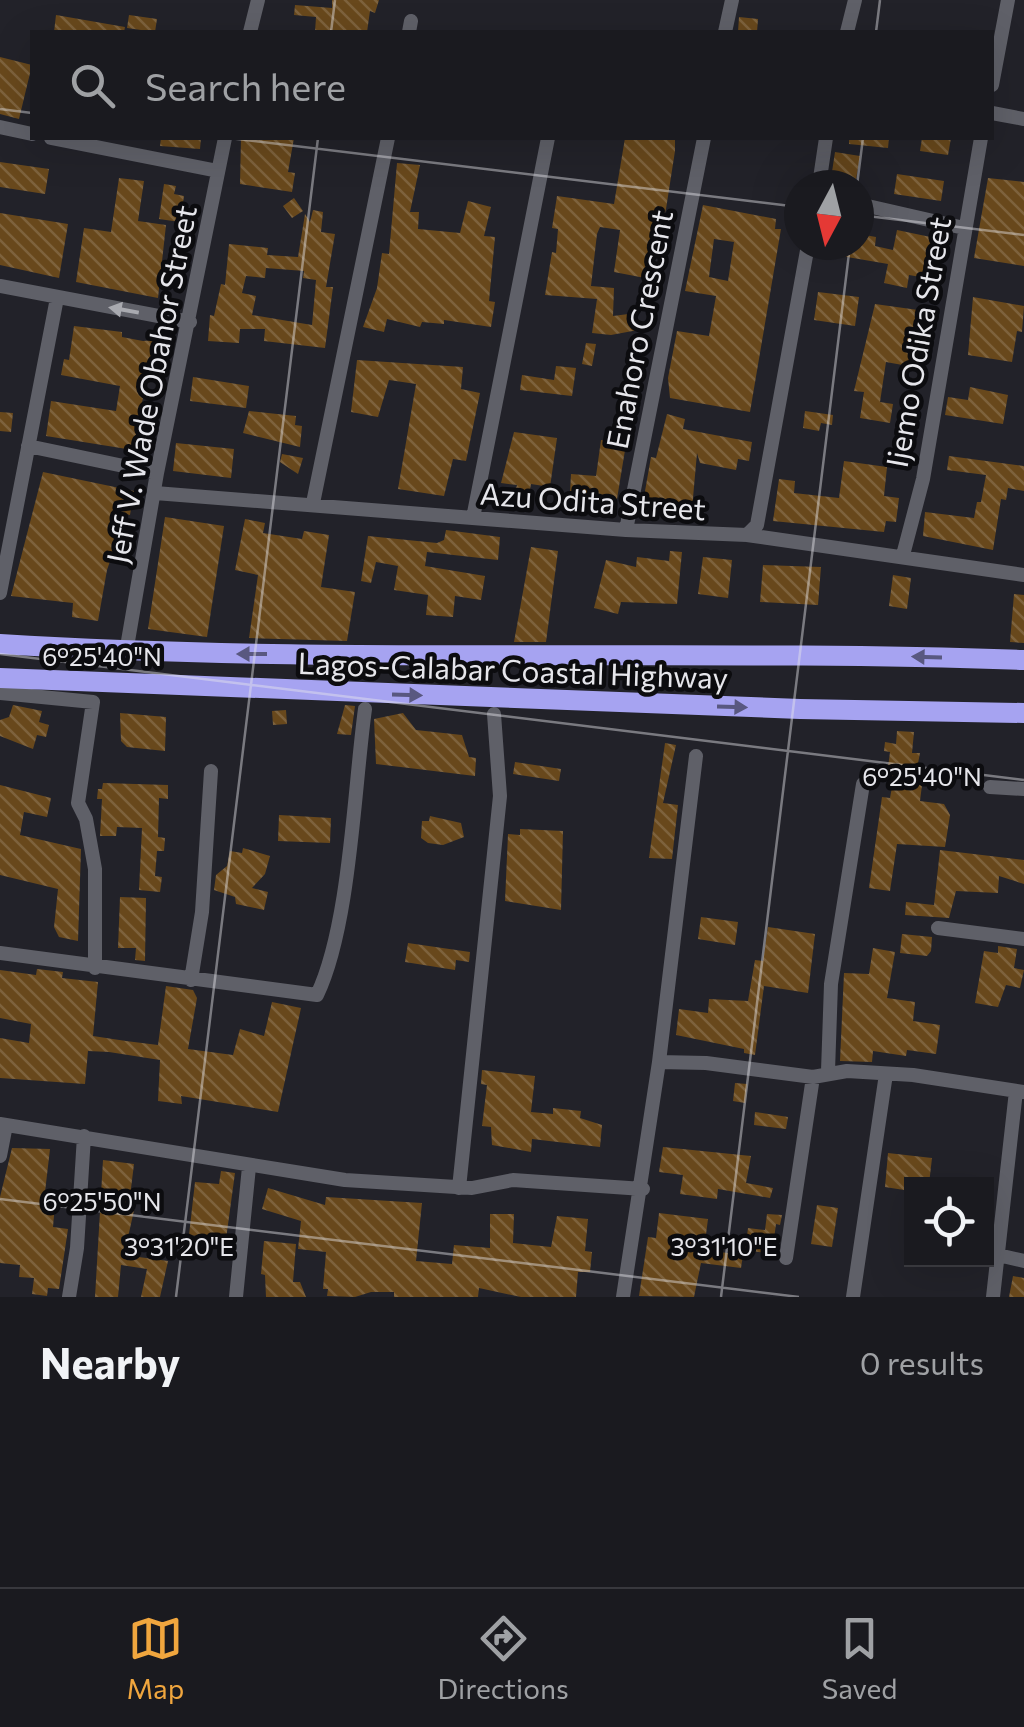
<!DOCTYPE html>
<html lang="en">
<head>
<meta charset="utf-8">
<style>
	:root { --surface:#1a1a1f; --page:#27272c; --text:#f1f3f6; --muted:#9fa1a4; --line:#38383d; --accent:#f0a63e }
	body { margin:0; font-family:Commissioner,sans-serif; background:var(--page); color:var(--text) }
	.controls { position:absolute; right:30px; bottom:30px; display:grid; overflow:hidden; border-radius:0px; box-shadow:0 10px 40px #0002 }
	.controls button { width:90px; height:90px; display:grid; place-items:center; padding:0; border:0; border-bottom:2px solid var(--line); background:var(--surface); color:var(--text); font:50px sans-serif }
	.compass { position:absolute; left:784px; top:170px; width:90px; height:90px; border-radius:50%; background:var(--surface); box-shadow:0 10px 40px #0002; rotate:187deg }
	.list { margin:0; padding:0; list-style:none }
	h2 { display:flex; justify-content:space-between; align-items:center; height:130px; margin:0; padding:0 40px; font-size:42px }
	h2 small { font-size:32px; font-weight:400; color:var(--muted) }
	.icon { flex:none; width:55px; height:55px; fill:none; stroke:currentColor; stroke-width:2; stroke-linecap:round; stroke-linejoin:round }
	.map { position:relative; flex:none; width:1024px; height:1297px; overflow:hidden }
	.search { position:absolute; background:var(--surface); box-shadow:0 10px 40px #0002; left:30px; right:30px; top:30px; height:110px; display:flex; align-items:center; gap:25px; box-sizing:border-box; padding:0 35px; border-radius:0px; color:var(--muted); font-size:38px }
	.sheet { height:290px; background:var(--surface) }
	nav { display:flex; justify-content:space-around; align-items:center; box-sizing:border-box; height:140px; border-top:2px solid var(--line); background:var(--surface); font-size:28px; color:var(--muted) }
	nav a { display:grid; justify-items:center; gap:5px }
	nav .on { color:var(--accent) }
	.map>svg:first-child { display:block }
	.building { fill:url(#building-back-hatch); fill-rule:evenodd }
	.lines { fill:none; stroke-linecap:round; stroke-linejoin:round }
	.minor { stroke:#5f6068; stroke-width:14 }
	.highway { stroke:#a6a3f1; stroke-width:20 }
	.oneway { fill:#a9aab0 }
	.oneway2 { fill:#595880 }
	.ticks { fill:none; stroke:#e6e6eb; stroke-width:2.5; stroke-opacity:0.45 }
	.labels { text-anchor:middle; dominant-baseline:central; stroke-width:9; stroke-linejoin:round; paint-order:stroke }
	.street-label { font-size:30px; fill:#e6e6eb; stroke:#0c0c0f }
	.ticks-label { font-size:25px; text-anchor:middle; fill:#e6e6eb; stroke:#0c0c0f; stroke-width:9; stroke-linejoin:round; paint-order:stroke }
</style>
</head>
<body>
<div class="map">
<svg width="1024" height="1297" viewBox="0 0 1024 1297">
	<defs>
		<pattern id="building-back-hatch" width="6" height="6" patternUnits="userSpaceOnUse" patternTransform="scale(2.5)"><rect width="6" height="6" fill="#68481c"/><path d="M-1 5l2 2M0 0l6 6M5-1l2 2" fill="none" stroke="#7e623d"/></pattern>
	</defs>
	<rect width="100%" height="100%" fill="#222229"/>
	<!-- building -->
	<path class="building" d="M332 0H379L375 13 370 11 367 32H315L316 17 294 15 295 5 332 8Z
		M56 15 125 27 124 32H54Z
		M129 15 157 19 155 32 127 28Z
		M739 17 758 19 757 32H738Z
		M0 57 32 65 19 119 0 114Z
		M161 138H201L200 149 160 146Z
		M241 138H294L288 172 295 173 292 192 240 184Z
		M625 138H675V151L666 209 645 278 614 272 620 230 600 227 597 234 591 286 614 288 613 316 636 313 638 330 611 335 592 333 597 299 545 295 552 252 556 253 558 229 552 228 557 196 614 204Z
		M849 138H889L888 148 849 144Z
		M922 138H951L948 155 920 151Z
		M835 152 860 156 855 185H830Z
		M0 162 49 169 45 194 0 187Z
		M397 163 420 165 410 212H419L418 229 460 233 468 201 491 207 484 236 495 237 489 301 495 302 491 327 444 320V324L422 322 420 327 387 319 384 332 363 327 377 288 382 253 389 254Z
		M897 174 944 181 941 201 894 194Z
		M119 178 144 181 138 221 166 225 158 298 76 282 84 228 111 232Z
		M988 178 1024 182V266L974 258Z
		M164 184 176 186 174 194 184 196 180 222 159 219Z
		M294 198 303 211 292 218 283 206Z
		M703 205 776 219 775 229H781L750 412 670 398 668 378 677 331 709 336 716 296 685 291ZM714 239 734 242 728 281 709 277Z
		M313 210 323 212 321 232 335 234 326 287H333L325 348 264 341 265 329H240L239 343 208 341 210 315 214 316 221 284 225 285 229 244 268 248 267 255 298 257 305 214 310 222ZM266 268 304 271 303 278 316 280 312 325 252 315 256 296 242 293 246 276 265 278Z
		M0 213 68 224 59 278 0 265Z
		M897 230 940 239 932 279 909 275 907 288 884 283 888 264 818 252V245H859V234L876 237 875 246 893 250Z
		M818 292 859 297 855 326 814 320Z
		M973 297 1024 306 1022 332 1017 331 1012 362 968 355Z
		M875 304 918 310 908 366 886 362 880 402 893 404 890 423 860 418 864 392 854 391Z
		M74 326 122 332V337L143 341 154 340 133 450 46 436 51 401 116 411 120 386 61 375 64 359 69 360Z
		M586 343 596 344 592 366 582 364Z
		M357 360 463 367 461 389 480 393 466 461 453 459 444 496 398 489 416 384 389 380 378 417 351 412Z
		M556 366 576 368 572 396 520 390 522 375 554 380Z
		M193 377 249 386 246 408 190 401Z
		M970 387 1008 395 1003 424 945 415 948 397 968 400Z
		M249 411 296 416 295 425 302 426 300 447 243 433Z
		M805 411 833 415 832 425 821 423 819 431 803 428Z
		M0 412 13 413 11 432 0 431Z
		M667 414 685 419 683 429 752 442 749 461 738 459 736 470 700 463 697 453 692 509 642 508 651 457 656 458Z
		M514 432 557 438 550 487 531 484 529 496 515 493 517 485 501 483Z
		M601 440 626 444 617 499 570 493 571 474 596 476Z
		M176 443 234 449 231 478 173 471Z
		M282 454 303 458 298 474 280 462Z
		M949 456 1024 466V491L1008 488 1006 500 1001 499 993 550 923 536 925 512 974 518 977 502H981L986 475 947 470Z
		M844 461 887 467 884 496 899 498 896 522 886 521 884 532 773 521 779 479 795 481 794 493 839 498Z
		M43 472 134 491 130 515 126 514 107 570 98 621 72 617 73 603 11 596Z
		M165 517 224 526 207 637 148 629Z
		M245 519 265 523 263 533 302 539 304 531 329 535 321 587 355 592 347 641 249 638 258 575 235 570Z
		M446 530 500 537 498 560 427 552 425 566 485 576 481 600 455 596 453 617 426 615 428 595 394 590 398 566 376 562 371 583 361 581 368 536 437 543 444 540Z
		M531 547 558 551 546 642H514Z
		M670 551 682 552 677 604 621 602 618 614 594 608 606 560 636 567 637 557 669 561Z
		M703 557 732 560 728 598 698 594Z
		M763 565 821 567 818 605 760 602Z
		M893 575 911 578 907 609 889 606Z
		M1014 594 1024 595V643L1010 642Z
		M13 705 42 711 39 722 49 725 46 737 37 735 33 749 0 736V720L9 717Z
		M345 705 355 706 351 735 337 734Z
		M286 710 287 724 273 725 272 711Z
		M120 713 166 717 165 751 127 747 121 741Z
		M403 713 416 730 462 735 469 757 476 758 475 776 376 764 374 719Z
		M897 731 914 732 912 753H920L914 784 922 785 920 801 944 804 950 815 945 847 897 844 890 891 869 888 882 797 890 798 894 776 887 775 890 752 884 751 885 742 896 744Z
		M665 743 676 745 663 803 678 805 672 859 649 858Z
		M515 762 561 769 559 781 513 774Z
		M103 783 168 785V799L159 798 158 837 165 838 164 851H157L155 876 162 877 160 892 139 890 142 828 117 827 116 836H100L102 799H97L98 789H102Z
		M0 785 51 798 47 817 24 812 20 835 81 849 78 941 59 937 54 927 58 889 0 875Z
		M279 815 331 818 330 843 278 841Z
		M430 816 461 823 464 837 443 845 428 843 421 838 422 821H429Z
		M520 829 563 831 561 910 505 901 508 834 520 835Z
		M243 848 270 856 265 874 252 888 268 892 264 910 236 904 235 897 214 890 216 875 227 866 230 851 242 853Z
		M940 850 1024 860V884L999 876 998 893 956 891 949 918 905 915 906 902 934 905Z
		M120 897 146 898 145 961 135 960 136 948H118Z
		M701 917 738 922 735 945 698 939Z
		M768 927 815 934 808 993 764 986 755 1055 744 1053V1049L676 1035 679 1009 708 1013 709 999 748 1001 755 960 763 961Z
		M902 934 932 937 931 951 927 956 900 953Z
		M408 943 470 952 469 962 456 960 455 970 405 962Z
		M998 946 1017 949 1014 968 1024 970 1020 988 1006 985 998 1007 975 1003 984 951 998 953Z
		M873 948 895 952 887 998 915 1002 913 1021 940 1025 936 1054 907 1050 906 1056 873 1051 872 1062 840 1061 844 973 869 974Z
		M37 969 63 972 62 978 98 982 93 1036 126 1041 158 1045 166 986 193 990 197 998 188 1049 233 1055 240 1029 264 1036 272 1002 301 1008 278 1112 181 1096 182 1104 158 1101 160 1060 109 1052 88 1051 85 1084 0 1078V1038L29 1043 31 1024 0 1018V970L36 975Z
		M482 1070 535 1076 531 1112 553 1114V1108L581 1111 580 1118 602 1125 600 1147 532 1139 531 1152 492 1145 491 1127 482 1126 487 1085 481 1084Z
		M735 1083 747 1084 745 1103 733 1101Z
		M755 1112 788 1117 786 1129 754 1125Z
		M663 1147 751 1156 746 1183 773 1188 770 1198 718 1189 717 1199 680 1194 683 1175 659 1172Z
		M12 1148 50 1149 45 1192 56 1193 53 1227 68 1229 59 1289 48 1288 47 1296 32 1294 34 1278 19 1277 20 1265 0 1263V1197Z
		M888 1153 932 1158 929 1184H905L904 1190 885 1187Z
		M103 1160 134 1164 129 1205 135 1206 124 1255 168 1261 160 1297H141L147 1269 121 1265 118 1297H95Z
		M221 1171 235 1173 226 1239 189 1235 195 1182 219 1184Z
		M268 1188 325 1205 326 1197 422 1203 416 1261 452 1264 454 1245 490 1248V1214H514L513 1243 551 1247 557 1216 588 1219 585 1251 592 1252 590 1272H578L576 1297H521L479 1288 478 1297H394V1292H371L355 1297 327 1296 328 1289H323L326 1252 298 1249 301 1221 262 1209Z
		M817 1205 838 1208 832 1247 811 1244Z
		M659 1213 708 1219 704 1250 743 1255 741 1268 701 1263 694 1297 639 1296 648 1237 656 1238Z
		M767 1214 782 1215 780 1225 776 1224 772 1254 745 1250 748 1228 765 1230Z
		M264 1241 296 1244 293 1282H300L306 1297H266L265 1275 261 1274Z
		M1013 1276 1024 1278V1297H1009Z"/>
	<g class="lines">
		<!-- minor -->
		<path class="minor" d="M250 32 258 0
			M409 32 411 21
			M725 32 732 0
			M847 32 855 0
			M992 85 1008 0
			M992 113 1024 119
			M0 127 32 134
			M51 138 218 171
			M819 185 826 138
			M859 204 964 228
			M0 286 190 322
			M28 446 157 473
			M155 493 626 530 747 535 1024 575
			M313 503 388 138
			M473 518 548 138
			M626 530 704 138
			M747 535 757 525 808 245
			M903 555 923 479 981 138
			M0 593 57 298
			M128 641 157 473 225 138
			M0 693 93 702 78 803 86 819 95 869V968
			M990 787 1024 789
			M938 928 1024 939
			M0 953 317 995C350 926 354 789 365 709
			M191 980 202 912 211 771
			M659 1062 696 756
			M828 1071 831 984 863 784
			M0 1124 345 1180 472 1188 513 1180 643 1189
			M0 1156 6 1125
			M459 1188 500 796 494 714
			M998 1255 1024 1261
			M786 1258 813 1077
			M69 1297 77 1248 84 1136
			M236 1297 249 1167
			M623 1297 659 1062 706 1063 813 1077 847 1071 913 1075 1024 1092
			M853 1297 886 1074
			M993 1297 1016 1091"/>
		<!-- highway -->
		<path class="highway" d="M0 644C341 665 683 648 1024 660
			M0 678 800 709 1024 713"/>
	</g>
	<!-- one-way arrows -->
	<defs><path id="oneway-solid" d="M-6-.8H1V-3.2L6.5 0L1 3.2V.8H-6Z" transform="scale(2.5)"/></defs>
	<use class="oneway" href="#oneway-solid" transform="translate(124 310) rotate(-170)"/>
	<g class="oneway2">
		<use href="#oneway-solid" transform="translate(252 654) rotate(180)"/>
		<use href="#oneway-solid" transform="translate(927 657) rotate(-178)"/>
		<use href="#oneway-solid" transform="translate(407 695) rotate(2)"/>
		<use href="#oneway-solid" transform="translate(732 707) rotate(2)"/>
	</g>
	<!-- ticks -->
	<path class="ticks" d="M331 32 335 0M876 32 880 0M0 109 32 113M229 138 799 207M857 185 863 138M859 215 1024 235M0 654 1024 780M0 1199 799 1297M176 1297 318 138M721 1297 850 245"/>
	<g class="labels">
		<!-- street labels -->
		<g class="street-label">
			<text transform="translate(638 329) rotate(-79)">Enahoro Crescent</text>
			<text transform="translate(917 342) rotate(-80)">Ijemo Odika Street</text>
			<text transform="translate(150 384) rotate(-79)">Jeff V. Wade Obahor Street</text>
			<text transform="translate(593 500) rotate(4)">Azu Odita Street</text>
			<text transform="translate(513 669) rotate(2)">Lagos-Calabar Coastal Highway</text>
		</g>
	</g>
	<g class="ticks-label">
		<text x="102" y="666">6°25'40"N</text>
		<text x="922" y="786">6°25'40"N</text>
		<text x="102" y="1211">6°25'50"N</text>
		<text x="179" y="1256">3°31'20"E</text>
		<text x="724" y="1256">3°31'10"E</text>
	</g>
</svg>
<div class="controls">
<button><svg class="icon" aria-label="locate" viewBox="0 0 24 24"><circle cx="12" cy="12" r="6"/><path d="M12 2v4M12 18v4M2 12h4M18 12h4"/></svg></button>
</div>
<svg class="compass" viewBox="-18 -18 36 36"><path d="M0-13l5 13h-10z" fill="#e53935"/><path d="M0 13l5-13h-10z" fill="#9fa1a4"/></svg>
<div class="search"><svg class="icon" aria-label="search" viewBox="0 0 24 24"><circle cx="10" cy="10" r="6"/><path d="M15 15l6 6"/></svg>Search here</div>
</div>
<section class="sheet">
<h2>Nearby<small>0 results</small></h2>
<ul class="list">
</ul>
</section>
<nav>
<a class="on"><svg class="icon" aria-label="map" viewBox="0 0 24 24"><path d="M3 6l6-2 6 2 6-2v14l-6 2-6-2-6 2zM9 4v14M15 6v14"/></svg>Map</a>
<a><svg class="icon" aria-label="directions" viewBox="0 0 24 24"><path d="M12 3l9 9-9 9-9-9zM9 14v-3h6M13 9l2 2-2 2"/></svg>Directions</a>
<a><svg class="icon" aria-label="saved" viewBox="0 0 24 24"><path d="M7 4h10v16l-5-4-5 4z"/></svg>Saved</a>
</nav>
</body>
</html>
